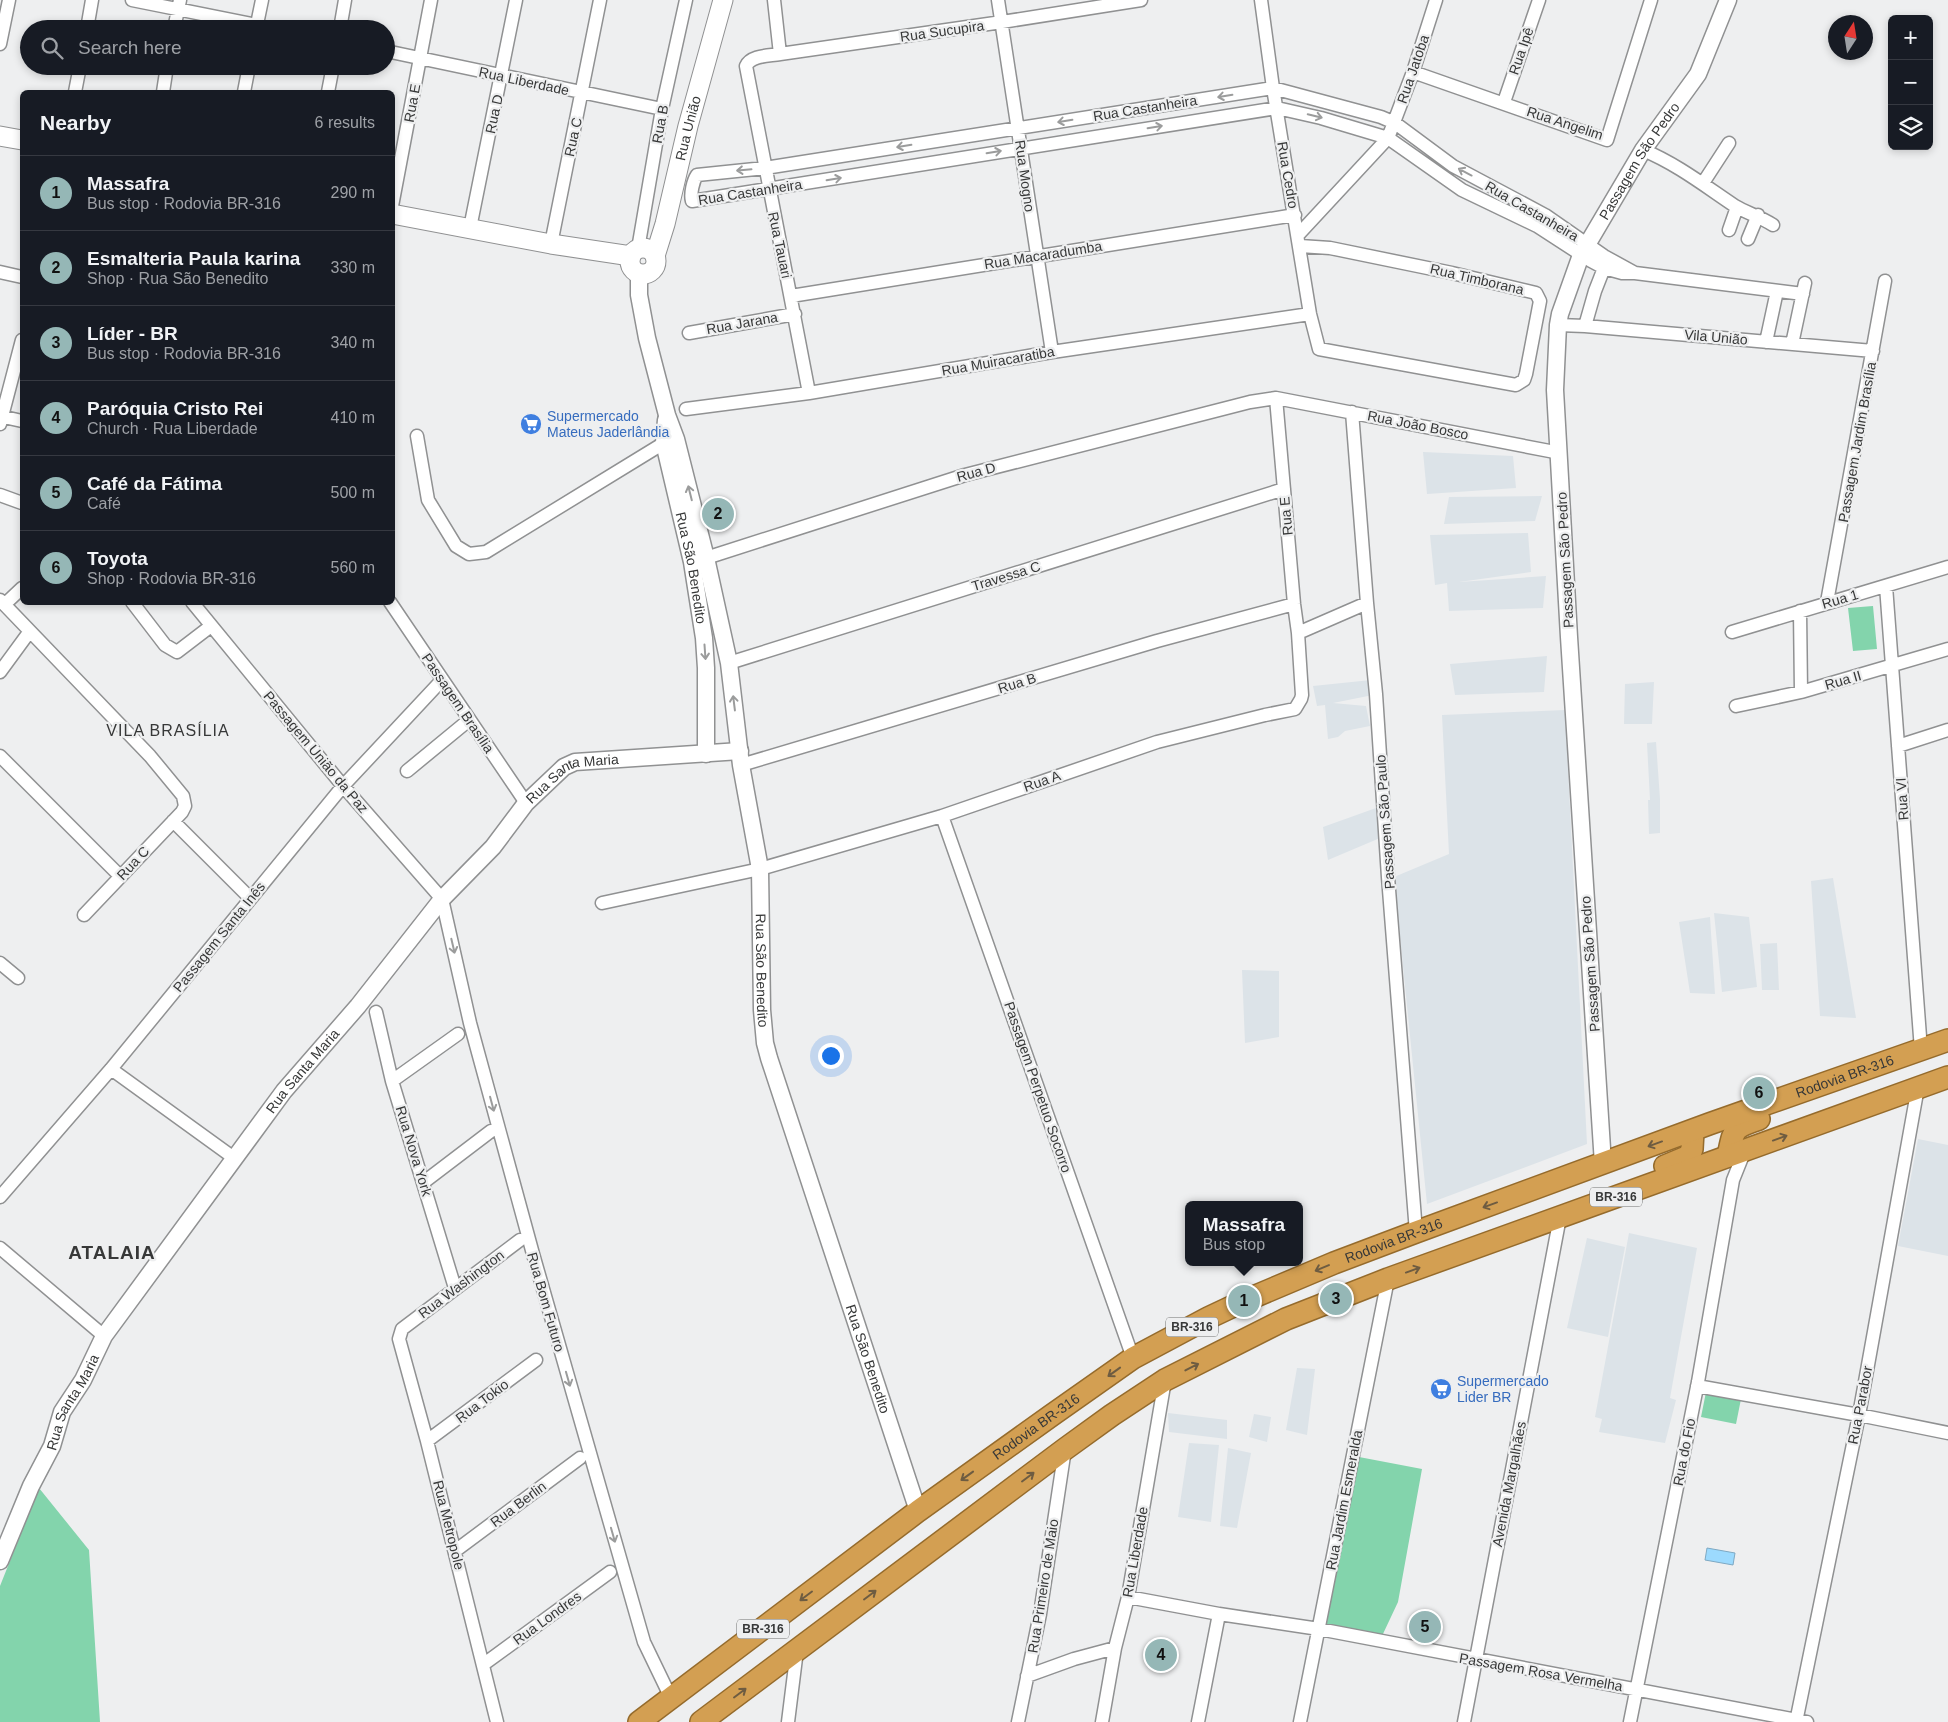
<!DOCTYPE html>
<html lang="en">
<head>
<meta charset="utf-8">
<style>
	:root { --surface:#171b24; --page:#20242c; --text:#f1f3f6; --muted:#9ea1a6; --line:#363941; --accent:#95b7b6 }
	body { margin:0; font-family:Arial,sans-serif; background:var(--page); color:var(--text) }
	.controls { position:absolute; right:15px; top:15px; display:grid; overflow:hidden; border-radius:8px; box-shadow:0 2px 8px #0003 }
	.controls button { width:45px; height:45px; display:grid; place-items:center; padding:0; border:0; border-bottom:1px solid var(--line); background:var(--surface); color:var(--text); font:25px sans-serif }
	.compass { position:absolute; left:1828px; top:15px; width:45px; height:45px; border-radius:50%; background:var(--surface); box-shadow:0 2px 8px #0003; rotate:12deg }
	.you { position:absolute; left:830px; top:1055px; width:18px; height:18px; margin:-12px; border:4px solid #fff; border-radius:50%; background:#1a73e8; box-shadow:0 0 0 8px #1a73e833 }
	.badge { display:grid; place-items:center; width:32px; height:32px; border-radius:50%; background:var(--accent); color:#111; font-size:16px; font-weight:700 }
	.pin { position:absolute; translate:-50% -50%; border:2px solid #fff; box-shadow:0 1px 5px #0006 }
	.popup { position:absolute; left:1185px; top:1201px; width:118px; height:65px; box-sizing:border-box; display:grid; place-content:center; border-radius:8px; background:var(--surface); filter:drop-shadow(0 1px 4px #0005); font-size:16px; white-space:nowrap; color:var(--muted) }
	.popup b { font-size:19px; color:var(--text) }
	.popup::after { content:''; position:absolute; left:50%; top:100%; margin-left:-10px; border:10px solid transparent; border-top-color:var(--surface) }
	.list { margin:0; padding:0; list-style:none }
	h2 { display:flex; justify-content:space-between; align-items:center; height:65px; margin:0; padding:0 20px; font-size:21px }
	h2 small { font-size:16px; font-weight:400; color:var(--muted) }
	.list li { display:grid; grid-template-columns:32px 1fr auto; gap:15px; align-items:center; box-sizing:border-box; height:75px; padding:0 20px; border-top:1px solid var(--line) }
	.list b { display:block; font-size:19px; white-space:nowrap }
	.list p { margin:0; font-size:16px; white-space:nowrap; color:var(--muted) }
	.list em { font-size:16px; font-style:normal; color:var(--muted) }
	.icon { flex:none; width:28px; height:28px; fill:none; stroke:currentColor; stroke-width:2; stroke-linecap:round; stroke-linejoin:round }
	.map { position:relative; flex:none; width:1948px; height:1722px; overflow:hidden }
	.search { position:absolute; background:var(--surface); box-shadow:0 2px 8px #0003; left:20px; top:20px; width:375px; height:55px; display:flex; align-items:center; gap:12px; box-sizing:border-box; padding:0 18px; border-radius:28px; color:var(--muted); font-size:19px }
	.panel { position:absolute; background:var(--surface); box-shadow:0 2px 8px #0003; left:20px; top:90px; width:375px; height:515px; border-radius:8px }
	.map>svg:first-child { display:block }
	.built { fill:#dce3e8 }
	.green { fill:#83d4ac }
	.water { fill:#9cdafe; stroke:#7ea9c3 }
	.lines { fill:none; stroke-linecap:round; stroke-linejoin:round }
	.minor-casing { stroke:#909192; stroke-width:15 }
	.tertiary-casing { stroke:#909192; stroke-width:19 }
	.secondary-casing { stroke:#909192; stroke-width:21 }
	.trunk-casing { stroke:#956b2c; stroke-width:24 }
	.minor { stroke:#fff; stroke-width:12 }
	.tertiary { stroke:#fff; stroke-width:16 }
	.secondary { stroke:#fff; stroke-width:19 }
	.trunk { stroke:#d39f52; stroke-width:21 }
	.oneway { stroke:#9b9c9c }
	.oneway2 { stroke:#6e5c41 }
	.labels { text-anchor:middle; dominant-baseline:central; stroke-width:4.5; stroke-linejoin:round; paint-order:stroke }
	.shield { fill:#eeeff0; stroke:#6e6f6f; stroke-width:1 }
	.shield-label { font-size:12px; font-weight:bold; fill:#373838 }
	.street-label { font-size:14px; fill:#373838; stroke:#eeeff0 }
	.shop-label { font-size:14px; fill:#366cbe; stroke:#eeeff0; text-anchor:start }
	.quarter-label { font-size:16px; letter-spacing:1px; fill:#373838; stroke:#eeeff0 }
	.district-label { font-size:19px; font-weight:bold; letter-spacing:1px; fill:#373838; stroke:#eeeff0 }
</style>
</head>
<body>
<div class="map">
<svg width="1948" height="1722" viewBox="0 0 1948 1722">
	<rect width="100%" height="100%" fill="#eeeff0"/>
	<!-- built -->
	<path class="built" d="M1423 452 1513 456 1516 488 1427 494Z
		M1542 496 1535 521 1444 524 1449 497Z
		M1528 533 1531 572 1459 582 1546 576 1543 608 1449 611 1447 583 1435 585 1430 535Z
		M1547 656 1544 692 1455 695 1450 664Z
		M1371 680 1373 695 1333 703 1366 706 1370 726 1345 731 1338 737 1328 739 1325 705 1317 706 1313 686Z
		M1654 682 1652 724H1624L1625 684Z
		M1565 710 1587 1144 1427 1204 1394 877 1449 854 1442 715Z
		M1656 742 1660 799V833L1649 834 1648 800H1650L1647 743Z
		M1376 808 1380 838 1328 860 1323 827Z
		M1833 878 1856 1018 1820 1016 1811 881Z
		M1714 913 1749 917 1757 987 1722 992Z
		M1710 917 1715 994 1690 993 1679 922Z
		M1777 943 1779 990H1762L1760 944Z
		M1242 970 1279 971V1037L1245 1043Z
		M1918 1139 1948 1145V1256L1898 1246Z
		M1629 1233 1697 1248 1670 1398 1676 1400 1665 1443 1599 1432 1602 1419 1595 1417Z
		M1587 1238 1625 1247 1608 1337 1567 1328Z
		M1297 1368 1315 1369 1307 1435 1286 1430Z
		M1168 1413 1227 1420V1439L1169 1432Z
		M1254 1414 1271 1417 1267 1442 1249 1437Z
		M1189 1443 1219 1445 1211 1522 1178 1517Z
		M1228 1448 1251 1453 1237 1528 1220 1526Z"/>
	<!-- green -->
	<path class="green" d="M1873 606 1877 649 1853 651 1848 608Z
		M1706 1392 1741 1399 1736 1424 1701 1417Z
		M1359 1457 1422 1469 1398 1602 1382 1636 1325 1626Z
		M39 1488 89 1550 100 1722H0V1586Z"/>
	<!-- water -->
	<path class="water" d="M1707 1548 1735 1553 1733 1565 1705 1560Z"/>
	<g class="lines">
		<!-- minor casing -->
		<g class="minor-casing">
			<path id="minor" d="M132 0 276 29
				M774 0 780 54
				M998 0 1052 352
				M1261 0 1273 88 1310 314 1319 349 1516 385 1524 380 1526 374 1540 301 1536 293 1452 273 1330 248 1300 246
				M87 29 92 0
				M174 29 180 0
				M256 29 262 0
				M340 29 345 0
				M0 44 9 0
				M386 51 662 109
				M1413 72 1607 140 1651 0
				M75 92 80 66
				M163 92 167 66
				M244 92 249 66
				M328 92 333 66
				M1504 102 1539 0
				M1643 150C1677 164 1705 186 1735 206 1747 213 1761 217 1773 225
				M1703 183 1729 143
				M392 206 431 0
				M470 228 516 0
				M1729 230 1737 207
				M1298 235 1388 138 1413 72 1436 0
				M1748 239 1758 215
				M551 244 600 0
				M638 249 662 109 686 0
				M0 272 22 277
				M1635 273 1604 256 1545 215 1453 166 1395 123 1381 117 1273 88 765 168 697 175C693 181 690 194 692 201L1277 108 1321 118 1388 138 1462 190 1537 226 1591 261 1604 268 1622 273H1635L1803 294
				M791 296 1295 215
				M1558 325 1585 326 1873 351
				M1585 326 1595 291 1604 268
				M689 333 795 314
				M1766 342 1777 291
				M1792 344 1805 283
				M809 393 746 66C751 55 769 56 780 54L1002 22 1141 0
				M686 409 809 393 1052 352 1310 314
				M1352 412 1367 603 1376 694 1388 877 1416 1232
				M0 416 22 421
				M0 424 22 340
				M417 436 428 500 456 546 469 554 486 552 664 443
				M0 495 22 503
				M706 558 965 475 1250 402 1276 398 1560 453
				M1886 586 1921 1050
				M0 600 150 756 183 796 185 806 182 812 84 915
				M132 602 165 645 177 652 211 626
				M192 602 343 786 442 899 470 1023 533 1254 644 1642 671 1698
				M390 602 526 803
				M1827 602 1885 281
				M5 604 22 588
				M1800 611 1801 692
				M1732 632 1948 567
				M1298 633 1367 603
				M729 663 1284 489
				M0 672 30 631
				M1736 706 1801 692 1948 649
				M1898 746 1948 730
				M0 756 120 876
				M741 765 1157 641 1294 604
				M407 771 469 720
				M942 816 1133 1358
				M173 821 250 898
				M602 903 760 869 942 816 1157 742 1265 715 1295 709 1301 699 1302 695 1298 633 1294 604 1276 398
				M0 963 18 978
				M376 1012 392 1081 455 1288
				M111 1069 234 1158
				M392 1081 458 1034
				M424 1182 491 1131
				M0 1197 111 1069 343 786 442 680
				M0 1248 104 1336
				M1697 1386 1859 1415 1948 1433
				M427 1441 536 1360
				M455 1551 580 1458
				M1128 1597 1219 1614 1319 1629 1807 1722
				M484 1664 610 1572
				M1027 1676 1074 1659 1115 1648
				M497 1722 427 1441 399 1339 402 1329 520 1240
				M788 1722 797 1650
				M1018 1722 1040 1614 1065 1449
				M1102 1722 1115 1648 1128 1597 1165 1380
				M1198 1722 1219 1614
				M1300 1722 1388 1279
				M1464 1722 1560 1217
				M1630 1722 1698 1382 1733 1180 1745 1150
				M1796 1722 1859 1415 1918 1087"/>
		</g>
		<!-- tertiary casing -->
		<g class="tertiary-casing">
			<g id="tertiary">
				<path id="s1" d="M639 273V295L647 338 667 415 676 439 706 558 729 663 741 765 760 869 762 1010 765 1043 769 1058 918 1511"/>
				<path id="s2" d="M666 420 664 443 692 562 704 638 706 668V754"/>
				<path id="s3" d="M1603 1164 1569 637 1555 390 1558 325 1560 314 1581 255 1643 150 1698 74 1728 0"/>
				<path id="s4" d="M0 1561 31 1486 52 1446 62 1412 83 1380 104 1336 284 1091 358 1006 442 899 493 847 526 803 564 767 575 762 740 751"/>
			</g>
		</g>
		<!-- secondary casing -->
		<g class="secondary-casing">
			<g id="secondary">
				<path d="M0 136 22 140"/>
				<path d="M392 214 551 244 631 256"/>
				<circle cx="643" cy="261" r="13"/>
				<path id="s5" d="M655 256 665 224 688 126 723 0"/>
			</g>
		</g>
		<!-- trunk casing -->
		<g class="trunk-casing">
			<g id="trunk">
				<path d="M1728 1156C1734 1129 1732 1128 1759 1119"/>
				<path d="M1665 1166 1689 1156 1692 1149 1693 1131"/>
				<path id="s6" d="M639 1722 918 1511 1052 1415 1133 1358 1208 1318 1244 1301 1334 1263 1416 1232 1709 1124 1948 1040"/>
				<path d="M701 1722 1065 1449 1112 1415 1165 1380 1286 1319 1388 1279 1948 1077"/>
			</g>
		</g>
		<!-- minor -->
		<use href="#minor" class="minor"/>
		<!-- tertiary -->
		<use href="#tertiary" class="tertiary"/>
		<!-- secondary -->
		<use href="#secondary" class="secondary"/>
		<!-- trunk -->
		<use href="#trunk" class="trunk"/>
	</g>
	<!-- one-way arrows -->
	<defs><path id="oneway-shaft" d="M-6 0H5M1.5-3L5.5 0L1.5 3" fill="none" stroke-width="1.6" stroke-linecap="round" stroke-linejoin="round" transform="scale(1.25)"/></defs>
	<g class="oneway">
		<use href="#oneway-shaft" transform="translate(1225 96) rotate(171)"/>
		<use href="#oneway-shaft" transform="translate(1315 116) rotate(14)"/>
		<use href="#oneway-shaft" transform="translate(1065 121) rotate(171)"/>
		<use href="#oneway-shaft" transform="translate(1155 127) rotate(-9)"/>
		<use href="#oneway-shaft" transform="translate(904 146) rotate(171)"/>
		<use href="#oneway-shaft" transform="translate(994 152) rotate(-9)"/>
		<use href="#oneway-shaft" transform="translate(744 170) rotate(175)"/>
		<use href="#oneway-shaft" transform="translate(1465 172) rotate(-152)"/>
		<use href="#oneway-shaft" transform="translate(834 179) rotate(-9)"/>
		<use href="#oneway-shaft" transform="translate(690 493) rotate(-104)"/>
		<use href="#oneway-shaft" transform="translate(705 652) rotate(86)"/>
		<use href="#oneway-shaft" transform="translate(734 703) rotate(-97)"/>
		<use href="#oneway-shaft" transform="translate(453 946) rotate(77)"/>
		<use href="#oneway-shaft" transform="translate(492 1104) rotate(75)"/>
		<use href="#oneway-shaft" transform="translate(568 1379) rotate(74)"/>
		<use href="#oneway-shaft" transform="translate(613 1535) rotate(74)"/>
	</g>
	<g class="oneway2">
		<use href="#oneway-shaft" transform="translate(1780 1138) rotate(-20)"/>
		<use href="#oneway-shaft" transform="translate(1655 1144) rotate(160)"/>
		<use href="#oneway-shaft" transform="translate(1490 1205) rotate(160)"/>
		<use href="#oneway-shaft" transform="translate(1322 1268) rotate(157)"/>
		<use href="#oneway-shaft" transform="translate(1413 1270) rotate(-20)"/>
		<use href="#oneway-shaft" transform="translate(1192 1367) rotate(-27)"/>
		<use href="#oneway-shaft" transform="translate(1114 1372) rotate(144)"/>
		<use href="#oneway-shaft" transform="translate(967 1476) rotate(144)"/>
		<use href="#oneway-shaft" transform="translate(1028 1477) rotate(-37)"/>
		<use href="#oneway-shaft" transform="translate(870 1595) rotate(-37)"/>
		<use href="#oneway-shaft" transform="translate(806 1596) rotate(143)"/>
		<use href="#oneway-shaft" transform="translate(740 1693) rotate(-37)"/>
	</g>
	<!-- icons -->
	<defs>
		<g id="supermarket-disc" transform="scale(1.125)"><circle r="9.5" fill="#3f7fe0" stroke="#eeeff0"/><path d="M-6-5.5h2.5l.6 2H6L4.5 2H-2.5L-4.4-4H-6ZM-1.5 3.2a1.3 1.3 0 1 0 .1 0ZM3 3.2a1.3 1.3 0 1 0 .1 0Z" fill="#fff"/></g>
	</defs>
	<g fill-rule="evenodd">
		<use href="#supermarket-disc" x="531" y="424"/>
		<use href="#supermarket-disc" x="1441" y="1389"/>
	</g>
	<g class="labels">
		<!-- shield labels -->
		<g class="shield">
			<rect x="1590" y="1187.5" width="52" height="19" rx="4"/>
			<rect x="1166" y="1317.5" width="52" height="19" rx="4"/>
			<rect x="737" y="1619.5" width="52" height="19" rx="4"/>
		</g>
		<g class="shield-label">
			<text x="1616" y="1197">BR-316</text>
			<text x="1192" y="1327">BR-316</text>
			<text x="763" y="1629">BR-316</text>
		</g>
		<!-- street labels -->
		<g class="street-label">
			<text transform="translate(942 31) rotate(-8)">Rua Sucupira</text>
			<text transform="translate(1521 51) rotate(-71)">Rua Ipê</text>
			<text transform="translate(1413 69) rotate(-71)">Rua Jatoba</text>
			<text transform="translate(524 81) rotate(12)">Rua Liberdade</text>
			<text transform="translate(412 103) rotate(-80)">Rua E</text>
			<text transform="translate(1145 108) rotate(-9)">Rua Castanheira</text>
			<text transform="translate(494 114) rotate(-78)">Rua D</text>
			<text transform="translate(1565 123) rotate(18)">Rua Angelim</text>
			<text transform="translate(660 124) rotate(-80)">Rua B</text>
			<text stroke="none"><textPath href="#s5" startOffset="132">Rua União</textPath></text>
			<text transform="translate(573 137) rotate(-78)">Rua C</text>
			<text stroke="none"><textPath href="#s3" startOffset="1025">Passagem São Pedro</textPath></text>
			<text transform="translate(1288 175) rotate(80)">Rua Cedro</text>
			<text transform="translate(1025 176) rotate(82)">Rua Mogno</text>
			<text transform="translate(750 192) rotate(-9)">Rua Castanheira</text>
			<text transform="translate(1532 211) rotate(30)">Rua Castanheira</text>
			<text transform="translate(780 245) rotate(78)">Rua Tauari</text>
			<text transform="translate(1043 255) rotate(-9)">Rua Macaradumba</text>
			<text transform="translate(1477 279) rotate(13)">Rua Timborana</text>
			<text transform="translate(742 323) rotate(-10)">Rua Jarana</text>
			<text transform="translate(1716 337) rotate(5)">Vila União</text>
			<text transform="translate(998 361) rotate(-10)">Rua Muiracaratiba</text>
			<text transform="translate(1418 425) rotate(11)">Rua João Bosco</text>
			<text transform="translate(1857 442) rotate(-80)">Passagem Jardim Brasília</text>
			<text transform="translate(976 472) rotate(-15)">Rua D</text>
			<text transform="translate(1286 516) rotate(-95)">Rua E</text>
			<text transform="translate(1565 560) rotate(-93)">Passagem São Pedro</text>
			<text stroke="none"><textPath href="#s2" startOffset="151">Rua São Benedito</textPath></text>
			<text transform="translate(1006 576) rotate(-17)">Travessa C</text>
			<text transform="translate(1840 599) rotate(-16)">Rua 1</text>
			<text transform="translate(1843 680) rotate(-16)">Rua II</text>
			<text transform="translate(1017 683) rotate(-17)">Rua B</text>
			<text transform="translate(458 703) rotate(56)">Passagem Brasília</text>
			<text transform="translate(316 752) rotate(50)">Passagem União da Paz</text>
			<text transform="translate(1042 781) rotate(-19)">Rua A</text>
			<text stroke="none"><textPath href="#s4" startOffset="985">Rua Santa Maria</textPath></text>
			<text transform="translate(1902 799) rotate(-94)">Rua VI</text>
			<text transform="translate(1385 822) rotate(-94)">Passagem São Paulo</text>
			<text transform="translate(133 863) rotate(-47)">Rua C</text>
			<text transform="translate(219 937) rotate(-51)">Passagem Santa Inês</text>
			<text transform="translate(1590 964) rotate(-94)">Passagem São Pedro</text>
			<text stroke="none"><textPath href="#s1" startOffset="711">Rua São Benedito</textPath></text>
			<text stroke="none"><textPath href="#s4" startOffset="580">Rua Santa Maria</textPath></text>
			<text stroke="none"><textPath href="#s6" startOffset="1380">Rodovia BR-316</textPath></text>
			<text transform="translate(1038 1087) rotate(71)">Passagem Perpetuo Socorro</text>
			<text transform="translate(414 1151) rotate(73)">Rua Nova York</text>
			<text stroke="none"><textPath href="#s6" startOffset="900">Rodovia BR-316</textPath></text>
			<text transform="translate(461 1284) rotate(-37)">Rua Washington</text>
			<text transform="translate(546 1302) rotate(74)">Rua Bom Futuro</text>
			<text stroke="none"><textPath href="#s1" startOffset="1116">Rua São Benedito</textPath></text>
			<text transform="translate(482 1401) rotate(-37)">Rua Tokio</text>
			<text stroke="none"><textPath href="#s4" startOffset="175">Rua Santa Maria</textPath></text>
			<text transform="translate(1860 1405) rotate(-79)">Rua Parabor</text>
			<text stroke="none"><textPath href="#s6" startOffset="495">Rodovia BR-316</textPath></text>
			<text transform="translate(1684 1452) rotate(-79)">Rua do Fio</text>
			<text transform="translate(1509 1484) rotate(-79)">Avenida Margalhães</text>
			<text transform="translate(1344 1500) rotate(-79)">Rua Jardim Esmeralda</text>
			<text transform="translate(518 1504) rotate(-37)">Rua Berlin</text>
			<text transform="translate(449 1525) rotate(76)">Rua Metropole</text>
			<text transform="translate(1135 1552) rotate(-80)">Rua Liberdade</text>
			<text transform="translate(1043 1586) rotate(-81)">Rua Primeiro de Maio</text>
			<text transform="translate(547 1618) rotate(-36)">Rua Londres</text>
			<text transform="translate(1541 1672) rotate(10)">Passagem Rosa Vermelha</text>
		</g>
		<!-- shop labels -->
		<g class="shop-label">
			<text x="547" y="416">Supermercado<tspan x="547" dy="16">Mateus Jaderlândia</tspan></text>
			<text x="1457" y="1381">Supermercado<tspan x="1457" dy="16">Lider BR</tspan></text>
		</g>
		<!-- quarter labels -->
		<g class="quarter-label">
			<text x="168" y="730">VILA BRASÍLIA</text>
		</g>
		<!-- district labels -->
		<g class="district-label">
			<text x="112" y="1252">ATALAIA</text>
		</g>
	</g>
</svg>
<div class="controls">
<button>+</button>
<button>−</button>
<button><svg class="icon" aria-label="layers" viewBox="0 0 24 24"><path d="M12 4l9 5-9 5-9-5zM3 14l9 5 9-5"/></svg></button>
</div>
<svg class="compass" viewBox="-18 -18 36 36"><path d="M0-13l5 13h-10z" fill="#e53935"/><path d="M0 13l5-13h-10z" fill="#9ea1a6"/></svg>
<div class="you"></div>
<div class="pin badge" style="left:1244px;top:1301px">1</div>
<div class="popup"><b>Massafra</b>Bus stop</div>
<div class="pin badge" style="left:718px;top:514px">2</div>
<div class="pin badge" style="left:1336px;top:1299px">3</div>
<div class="pin badge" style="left:1161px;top:1655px">4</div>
<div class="pin badge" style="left:1425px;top:1627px">5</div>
<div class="pin badge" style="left:1759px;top:1093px">6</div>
<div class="search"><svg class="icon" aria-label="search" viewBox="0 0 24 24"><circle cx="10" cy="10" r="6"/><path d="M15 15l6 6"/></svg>Search here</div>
<section class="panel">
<h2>Nearby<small>6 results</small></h2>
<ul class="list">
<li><span class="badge">1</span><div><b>Massafra</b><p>Bus stop · Rodovia BR-316</p></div><em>290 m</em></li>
<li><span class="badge">2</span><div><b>Esmalteria Paula karina</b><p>Shop · Rua São Benedito</p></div><em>330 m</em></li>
<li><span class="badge">3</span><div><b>Líder - BR</b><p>Bus stop · Rodovia BR-316</p></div><em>340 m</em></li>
<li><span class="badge">4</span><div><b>Paróquia Cristo Rei</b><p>Church · Rua Liberdade</p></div><em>410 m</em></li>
<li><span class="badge">5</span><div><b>Café da Fátima</b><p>Café</p></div><em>500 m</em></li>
<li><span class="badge">6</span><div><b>Toyota</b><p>Shop · Rodovia BR-316</p></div><em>560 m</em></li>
</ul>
</section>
</div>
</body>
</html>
